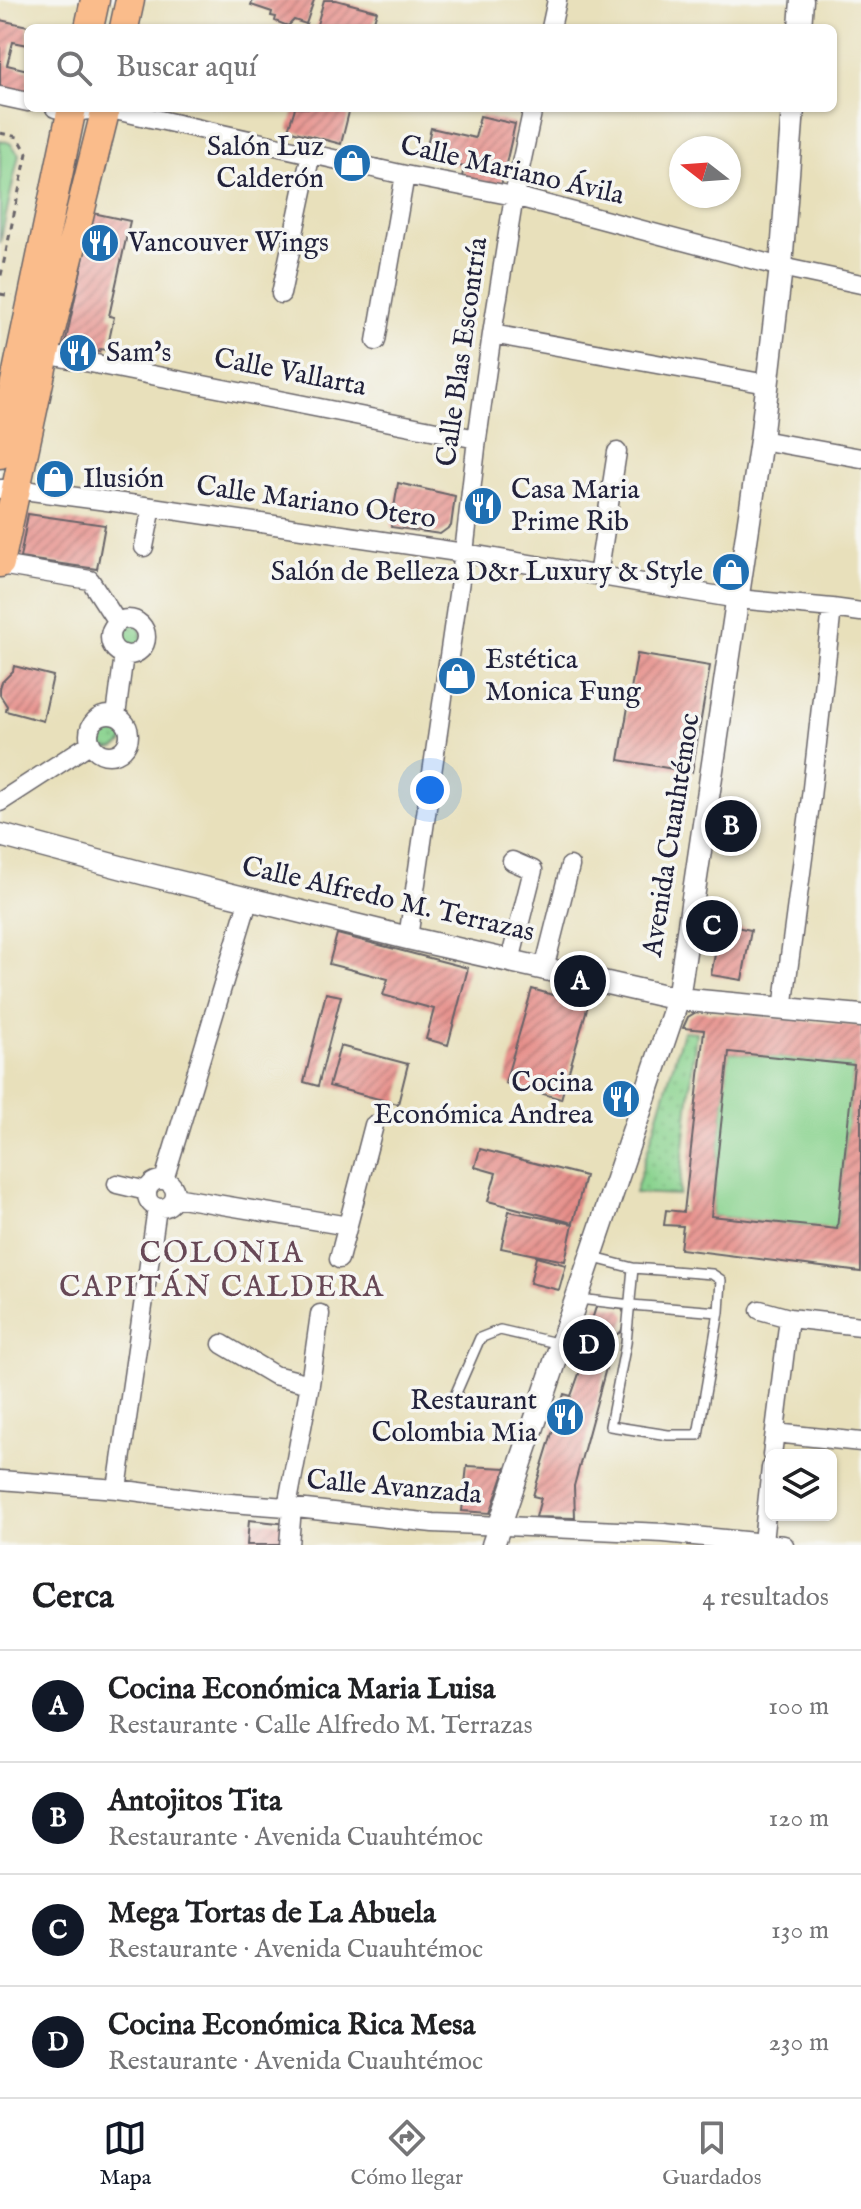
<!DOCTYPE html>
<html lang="es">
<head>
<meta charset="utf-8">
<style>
	:root { --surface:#fff; --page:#f6f6f6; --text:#202124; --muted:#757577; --line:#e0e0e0; --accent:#111827 }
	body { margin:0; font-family:"IM FELL English",serif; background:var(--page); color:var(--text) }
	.controls { position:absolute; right:24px; bottom:24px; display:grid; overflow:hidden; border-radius:12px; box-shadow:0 2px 6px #0004 }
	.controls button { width:72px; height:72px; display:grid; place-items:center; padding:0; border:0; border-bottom:2px solid var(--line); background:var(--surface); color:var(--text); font:40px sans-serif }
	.compass { position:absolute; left:669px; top:136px; width:72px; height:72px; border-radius:50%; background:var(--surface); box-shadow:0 2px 6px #0004; rotate:287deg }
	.you { position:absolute; left:430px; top:790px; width:28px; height:28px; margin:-20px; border:6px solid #fff; border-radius:50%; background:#1a73e8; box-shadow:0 0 0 12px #1a73e833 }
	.badge { display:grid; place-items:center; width:52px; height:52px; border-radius:50%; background:var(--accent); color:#fff; font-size:26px; font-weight:700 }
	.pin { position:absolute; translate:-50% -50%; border:4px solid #fff; box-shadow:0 2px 8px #0006 }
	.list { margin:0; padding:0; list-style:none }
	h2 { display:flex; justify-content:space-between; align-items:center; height:104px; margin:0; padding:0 32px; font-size:34px }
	h2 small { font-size:26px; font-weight:400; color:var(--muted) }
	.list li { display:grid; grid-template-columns:52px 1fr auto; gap:24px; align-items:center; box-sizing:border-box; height:112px; padding:0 32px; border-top:2px solid var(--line) }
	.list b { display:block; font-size:30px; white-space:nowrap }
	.list p { margin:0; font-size:26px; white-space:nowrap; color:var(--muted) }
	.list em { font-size:26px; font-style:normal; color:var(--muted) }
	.icon { flex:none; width:44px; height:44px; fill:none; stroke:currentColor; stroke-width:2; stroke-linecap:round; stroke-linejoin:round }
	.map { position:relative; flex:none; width:861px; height:1545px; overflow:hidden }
	.search { position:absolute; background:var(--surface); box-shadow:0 2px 6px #0004; left:24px; right:24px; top:24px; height:88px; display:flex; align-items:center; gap:20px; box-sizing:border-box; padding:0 28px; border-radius:12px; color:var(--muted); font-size:30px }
	.sheet { height:552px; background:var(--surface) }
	nav { display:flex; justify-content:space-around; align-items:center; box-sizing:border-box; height:112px; border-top:2px solid var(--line); background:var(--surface); font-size:22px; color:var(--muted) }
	nav a { display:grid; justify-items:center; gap:4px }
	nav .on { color:var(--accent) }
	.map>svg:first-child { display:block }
	.green { fill:#8ad38f; stroke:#567a65; stroke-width:2 }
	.garden { fill:url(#garden-dots); stroke:#567a65; stroke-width:2 }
	.building { fill:url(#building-hatch); fill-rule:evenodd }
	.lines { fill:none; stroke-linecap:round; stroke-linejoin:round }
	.service-casing { stroke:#676468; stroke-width:12 }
	.minor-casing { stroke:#676468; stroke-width:21 }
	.tertiary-casing { stroke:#676468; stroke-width:25 }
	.primary-casing { stroke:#676468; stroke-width:31 }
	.path { stroke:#676468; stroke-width:3; stroke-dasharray:6 6; stroke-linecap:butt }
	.service { stroke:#fff; stroke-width:9 }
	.minor { stroke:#fff; stroke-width:18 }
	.tertiary { stroke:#fff; stroke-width:22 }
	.primary { stroke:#fabc8b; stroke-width:28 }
	.labels { text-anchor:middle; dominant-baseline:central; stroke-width:7; stroke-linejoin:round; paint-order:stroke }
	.poi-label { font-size:28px; fill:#22223b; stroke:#f6f6f2; text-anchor:start }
	.street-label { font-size:28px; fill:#22223b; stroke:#f6f6f2 }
	.neighbourhood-label { font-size:30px; letter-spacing:2px; fill:#674856; stroke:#f6f6f2 }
</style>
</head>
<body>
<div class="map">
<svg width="861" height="1545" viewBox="0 0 861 1545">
	<defs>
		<pattern id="garden-dots" width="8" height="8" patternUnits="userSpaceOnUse" patternTransform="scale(2)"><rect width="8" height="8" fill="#8ad38f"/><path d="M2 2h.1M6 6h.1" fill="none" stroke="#77b57c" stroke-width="1.8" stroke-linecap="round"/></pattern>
		<pattern id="building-hatch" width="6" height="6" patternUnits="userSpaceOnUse" patternTransform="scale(2)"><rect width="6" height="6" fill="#e68e89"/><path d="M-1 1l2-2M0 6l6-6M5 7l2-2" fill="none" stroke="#ba7471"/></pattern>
	</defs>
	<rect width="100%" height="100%" fill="#f6f6f2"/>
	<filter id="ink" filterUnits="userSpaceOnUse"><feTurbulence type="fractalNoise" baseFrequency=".0125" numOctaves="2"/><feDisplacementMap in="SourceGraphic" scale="16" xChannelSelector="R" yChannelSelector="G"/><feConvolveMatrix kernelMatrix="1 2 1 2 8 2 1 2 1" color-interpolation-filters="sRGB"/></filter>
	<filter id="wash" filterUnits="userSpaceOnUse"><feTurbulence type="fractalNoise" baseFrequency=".006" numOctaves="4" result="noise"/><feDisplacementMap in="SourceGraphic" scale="32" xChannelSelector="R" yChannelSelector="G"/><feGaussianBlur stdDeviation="1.8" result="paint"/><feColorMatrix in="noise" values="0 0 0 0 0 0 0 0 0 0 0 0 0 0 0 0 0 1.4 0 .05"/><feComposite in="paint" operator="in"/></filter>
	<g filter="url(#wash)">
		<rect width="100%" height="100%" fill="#e8e0bb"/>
		<!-- green -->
		<path class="green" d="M0 140 10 143 19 154 0 243Z
			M729 1052 854 1065 837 1229 711 1216Z"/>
		<!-- garden -->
		<path class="garden" d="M112 637a15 15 0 1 1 30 0a15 15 0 1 1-30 0Z
			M95 734a15 15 0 1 1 30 0a15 15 0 1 1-30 0Z
			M683 1031 696 1032 679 1195 635 1193Z"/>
		<g id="blocks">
			<!-- building -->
			<path class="building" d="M253 0H314L306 24 294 20 288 26 275 21 276 17 271 16 272 12 251 5Z
				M324 0H336L377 11 372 28H316Z
				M0 20 28 26V45L13 42 7 65 28 70V94L0 88Z
				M295 108H350L341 144 288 130Z
				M480 116 515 124 501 186 462 177 464 167 424 158 431 128 475 138Z
				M93 213 130 221 109 316 114 317 107 350 100 349 99 352 65 345Z
				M398 483 455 496 451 526 440 534 391 527Z
				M28 514 105 525 97 569 20 558Z
				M637 654 710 666 692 772 619 760Z
				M14 666 53 676 43 721 6 711 7 706 0 695V688L2 682 13 671Z
				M721 924 751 930 742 980 711 975Z
				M337 934 468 968 448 1045 426 1039 434 1009 383 995 388 979 329 964Z
				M532 989 588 1005 561 1099 505 1083Z
				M326 993 341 996 318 1086 304 1082Z
				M698 1011 861 1026V1272L680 1249 683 1226 664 1225 666 1210 684 1212 704 1030 683 1028 688 1017ZM729 1052 854 1065 837 1229 711 1216Z
				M340 1046 408 1064 398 1104 329 1086Z
				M480 1149 585 1176 573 1223 488 1201 496 1173 475 1167Z
				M509 1211 573 1224 565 1261 501 1248Z
				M536 1257 566 1265 559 1290 530 1283Z
				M597 1304 622 1309 626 1317 621 1332 615 1335 574 1486 575 1518 536 1517 541 1498 533 1496 537 1482 564 1394 571 1396 589 1346 584 1345Z
				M467 1466 506 1468 490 1513 462 1511Z
				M249 1520 288 1524 286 1545H247Z"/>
		</g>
	</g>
	<g filter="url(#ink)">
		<use href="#blocks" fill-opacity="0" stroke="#676468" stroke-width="2"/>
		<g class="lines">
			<!-- service casing -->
			<g class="service-casing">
				<path id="service" d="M590 1257 633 1268 712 1274 721 1280 719 1312 698 1435H668L610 1426 626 1343 633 1268
					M579 1299 631 1305 719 1312
					M456 1393 480 1338 500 1330 561 1344"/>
			</g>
			<!-- minor casing -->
			<g class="minor-casing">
				<path id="minor" d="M551 28 557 0
					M0 96 28 102
					M55 108 72 112 106 108 405 175 514 196 781 267 861 284
					M281 294 311 153
					M492 334 767 384
					M376 341 405 175
					M45 354 477 439
					M761 440 861 458
					M0 489H16L152 507 464 553 738 599 832 608 861 612
					M144 547 152 507
					M0 565 90 580 117 622
					M598 576 617 452
					M110 637a18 18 0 1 1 36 0a18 18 0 1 1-36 0Z
					M89 735a20 20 0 1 1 40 0a20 20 0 1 1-40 0Z
					M116 716 124 654
					M0 802 91 743
					M408 938 464 553 477 439 492 334 514 196 533 108
					M510 961 533 870 512 861
					M544 969 570 866
					M783 1009 811 797 832 608
					M147 1194a14 14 0 1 1 28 0a14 14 0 1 1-28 0Z
					M164 1180 249 898
					M117 1184 147 1191
					M175 1197 348 1226
					M339 1259 374 1125
					M760 1310 789 1318 861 1326
					M222 1344 274 1375 310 1384
					M775 1433 861 1442
					M772 1455 789 1318
					M0 1480 117 1489 217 1502 287 1507 433 1523 664 1533 784 1545
					M117 1489 157 1208
					M287 1507 310 1384 320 1314
					M763 1542 771 1468
					M289 1545 292 1507"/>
			</g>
			<!-- tertiary casing -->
			<g class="tertiary-casing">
				<path id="tertiary" d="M800 28 802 0
					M0 835 146 874 408 938 678 999 861 1016
					M493 1545 678 999 761 440 781 267 793 108"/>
			</g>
			<!-- primary casing -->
			<g class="primary-casing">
				<path id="primary" d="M89 28 95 0
					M124 28 130 0
					M0 454 72 108
					M0 563 45 354 106 108"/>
			</g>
			<!-- path -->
			<path class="path" d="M0 133 18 137 27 153 0 280
				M0 294 12 296"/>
			<!-- service -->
			<use href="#service" class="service"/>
			<!-- minor -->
			<use href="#minor" class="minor"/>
			<!-- tertiary -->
			<use href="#tertiary" class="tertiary"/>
			<!-- primary -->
			<use href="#primary" class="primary"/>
		</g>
	</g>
	<!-- icons -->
	<defs>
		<g id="shop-disc" transform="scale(2)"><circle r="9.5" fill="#1f6fb2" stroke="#f6f6f2"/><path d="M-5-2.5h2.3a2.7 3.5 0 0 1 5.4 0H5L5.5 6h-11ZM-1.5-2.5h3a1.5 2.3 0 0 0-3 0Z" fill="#fff"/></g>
		<g id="restaurant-disc" transform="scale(2)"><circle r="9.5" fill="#1f6fb2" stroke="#f6f6f2"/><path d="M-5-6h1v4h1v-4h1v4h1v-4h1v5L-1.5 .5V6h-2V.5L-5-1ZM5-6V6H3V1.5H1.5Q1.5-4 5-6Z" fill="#fff"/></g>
	</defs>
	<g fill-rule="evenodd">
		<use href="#shop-disc" x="352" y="163"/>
		<use href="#restaurant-disc" x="100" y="243"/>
		<use href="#restaurant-disc" x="78" y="353"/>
		<use href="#shop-disc" x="55" y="479"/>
		<use href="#restaurant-disc" x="483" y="506"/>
		<use href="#shop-disc" x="731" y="572"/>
		<use href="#shop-disc" x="457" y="676"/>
		<use href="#restaurant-disc" x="621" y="1099"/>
		<use href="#restaurant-disc" x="565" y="1417"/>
	</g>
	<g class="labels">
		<!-- poi labels -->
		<g class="poi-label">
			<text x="324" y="147" text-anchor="end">Salón Luz<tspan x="324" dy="32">Calderón</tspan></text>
			<text x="128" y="243">Vancouver Wings</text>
			<text x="106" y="353">Sam's</text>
			<text x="83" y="479">Ilusión</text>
			<text x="511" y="490">Casa Maria<tspan x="511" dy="32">Prime Rib</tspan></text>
			<text x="703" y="572" text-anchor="end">Salón de Belleza D&amp;r Luxury &amp; Style</text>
			<text x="485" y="660">Estética<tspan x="485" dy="32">Monica Fung</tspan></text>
			<text x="593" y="1083" text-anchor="end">Cocina<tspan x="593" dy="32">Económica Andrea</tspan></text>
			<text x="537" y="1401" text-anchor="end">Restaurant<tspan x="537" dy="32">Colombia Mia</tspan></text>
		</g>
		<!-- street labels -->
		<g class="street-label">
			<text transform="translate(512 171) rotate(13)">Calle Mariano Ávila</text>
			<text transform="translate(463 352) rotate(-82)">Calle Blas Escontría</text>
			<text transform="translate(290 373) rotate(11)">Calle Vallarta</text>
			<text transform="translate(316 503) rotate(8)">Calle Mariano Otero</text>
			<text transform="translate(672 835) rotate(-81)">Avenida Cuauhtémoc</text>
			<text transform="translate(388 900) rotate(13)">Calle Alfredo M. Terrazas</text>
			<text transform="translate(394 1488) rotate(5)">Calle Avanzada</text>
		</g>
		<!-- neighbourhood labels -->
		<g class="neighbourhood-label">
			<text x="222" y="1254">COLONIA<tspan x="222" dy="34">CAPITÁN CALDERA</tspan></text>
		</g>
	</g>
</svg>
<div class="controls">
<button><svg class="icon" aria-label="layers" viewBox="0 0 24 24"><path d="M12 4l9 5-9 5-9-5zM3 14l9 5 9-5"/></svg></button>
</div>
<svg class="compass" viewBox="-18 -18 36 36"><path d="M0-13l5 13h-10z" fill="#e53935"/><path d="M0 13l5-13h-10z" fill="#757577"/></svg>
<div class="you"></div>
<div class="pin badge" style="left:580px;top:981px">A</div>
<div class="pin badge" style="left:731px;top:826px">B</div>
<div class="pin badge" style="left:712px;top:926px">C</div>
<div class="pin badge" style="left:589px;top:1345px">D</div>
<div class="search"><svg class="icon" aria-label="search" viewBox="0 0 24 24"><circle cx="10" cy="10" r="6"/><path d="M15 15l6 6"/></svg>Buscar aquí</div>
</div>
<section class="sheet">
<h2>Cerca<small>4 resultados</small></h2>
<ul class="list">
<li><span class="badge">A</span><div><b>Cocina Económica Maria Luisa</b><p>Restaurante · Calle Alfredo M. Terrazas</p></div><em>100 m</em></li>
<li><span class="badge">B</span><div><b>Antojitos Tita</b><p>Restaurante · Avenida Cuauhtémoc</p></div><em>120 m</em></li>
<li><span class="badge">C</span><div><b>Mega Tortas de La Abuela</b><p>Restaurante · Avenida Cuauhtémoc</p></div><em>130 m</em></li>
<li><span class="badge">D</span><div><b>Cocina Económica Rica Mesa</b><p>Restaurante · Avenida Cuauhtémoc</p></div><em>230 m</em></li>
</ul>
</section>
<nav>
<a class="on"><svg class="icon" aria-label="map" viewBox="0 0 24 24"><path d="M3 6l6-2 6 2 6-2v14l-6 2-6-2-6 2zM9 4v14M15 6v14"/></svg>Mapa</a>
<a><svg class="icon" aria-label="directions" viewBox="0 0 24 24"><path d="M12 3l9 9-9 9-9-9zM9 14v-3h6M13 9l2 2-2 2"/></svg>Cómo llegar</a>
<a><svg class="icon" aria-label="saved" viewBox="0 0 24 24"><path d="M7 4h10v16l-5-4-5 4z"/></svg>Guardados</a>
</nav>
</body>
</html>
